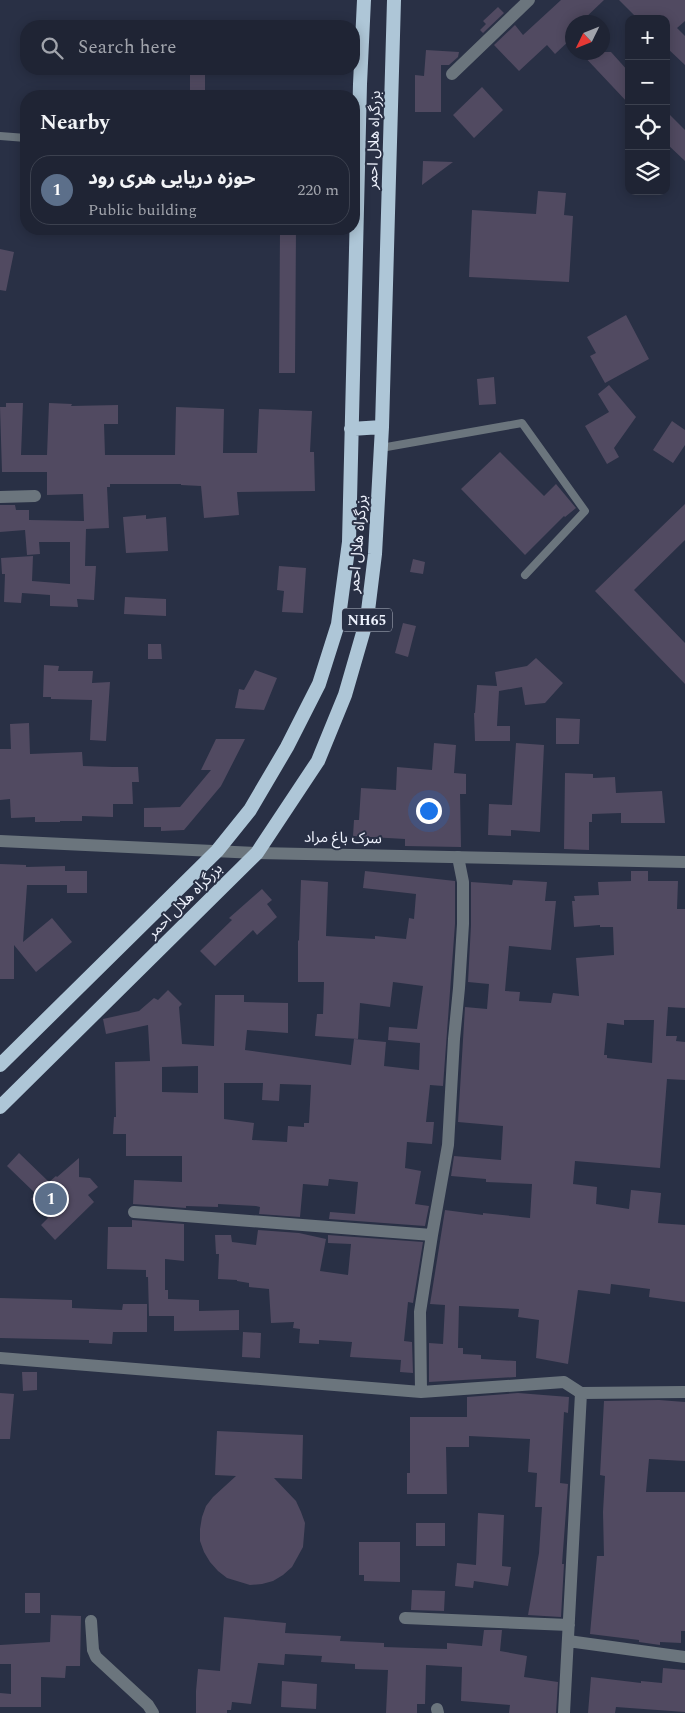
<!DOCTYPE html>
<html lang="en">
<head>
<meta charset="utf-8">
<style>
	:root { --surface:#1f2434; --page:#272c3c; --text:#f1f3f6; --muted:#a1a4ac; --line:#3c414f; --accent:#f7a148 }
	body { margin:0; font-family:Spectral,"Noto Sans Arabic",serif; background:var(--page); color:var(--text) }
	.controls { position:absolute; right:15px; top:15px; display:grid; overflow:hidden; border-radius:10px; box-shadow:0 2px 12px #0003 }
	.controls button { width:45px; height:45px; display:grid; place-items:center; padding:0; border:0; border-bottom:1px solid var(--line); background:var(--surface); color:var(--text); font:25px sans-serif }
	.compass { position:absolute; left:565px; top:15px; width:45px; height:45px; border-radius:50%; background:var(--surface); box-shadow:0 2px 12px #0003; rotate:227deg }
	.you { position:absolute; left:428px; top:810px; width:18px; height:18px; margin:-12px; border:4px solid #fff; border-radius:50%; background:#1a73e8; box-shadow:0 0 0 8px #1a73e833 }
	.badge { display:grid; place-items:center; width:32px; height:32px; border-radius:50%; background:var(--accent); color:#fff; font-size:16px; font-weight:700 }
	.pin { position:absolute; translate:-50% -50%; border:2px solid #fff; box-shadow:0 1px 5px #0006 }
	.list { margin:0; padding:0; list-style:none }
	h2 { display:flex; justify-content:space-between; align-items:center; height:65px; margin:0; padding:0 20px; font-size:21px }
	h2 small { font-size:16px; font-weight:400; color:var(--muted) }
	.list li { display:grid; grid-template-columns:32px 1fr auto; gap:15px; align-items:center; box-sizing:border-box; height:70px; margin:0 10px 10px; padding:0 10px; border:1px solid var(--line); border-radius:20px }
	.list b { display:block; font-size:19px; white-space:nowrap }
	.list p { margin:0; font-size:16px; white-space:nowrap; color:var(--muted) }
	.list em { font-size:16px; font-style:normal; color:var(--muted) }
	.icon { flex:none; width:28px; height:28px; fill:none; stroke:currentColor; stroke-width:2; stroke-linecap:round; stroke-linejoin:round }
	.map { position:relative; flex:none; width:685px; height:1713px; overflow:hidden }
	.search { position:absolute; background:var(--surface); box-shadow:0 2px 12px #0003; left:20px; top:20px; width:340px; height:55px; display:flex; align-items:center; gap:12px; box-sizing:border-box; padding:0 18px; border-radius:20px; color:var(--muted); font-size:19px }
	.panel { position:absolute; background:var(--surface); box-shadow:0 2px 12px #0003; left:20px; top:90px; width:340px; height:145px; border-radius:20px }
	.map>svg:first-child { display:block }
	.building { fill:#514a61; fill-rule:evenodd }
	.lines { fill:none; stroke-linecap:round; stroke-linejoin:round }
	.service { stroke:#6b757d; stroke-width:8 }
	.minor { stroke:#6b757d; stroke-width:12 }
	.tertiary { stroke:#6b757d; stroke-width:12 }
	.trunk { stroke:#aec6d7; stroke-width:14 }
	.labels { text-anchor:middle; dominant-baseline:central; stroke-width:4; stroke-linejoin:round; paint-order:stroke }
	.shield { fill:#293045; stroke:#b3b8c6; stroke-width:1 }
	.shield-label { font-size:14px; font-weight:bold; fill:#eef2fd }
	.street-label { font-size:15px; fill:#eef2fd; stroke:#293045 }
</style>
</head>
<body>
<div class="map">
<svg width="685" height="1713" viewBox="0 0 685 1713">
	<rect width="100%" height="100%" fill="#293045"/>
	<!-- building -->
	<path class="building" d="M561 0H604L581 22H572V38L555 54 547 45 519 71 494 45 515 25 523 35Z
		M619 0H685V21L677 28 685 36V65L666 47V19H638Z
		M498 7 504 13 483 33 480 30 486 24 483 21Z
		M426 50 459 52 458 57 449 65H441V112H415V75L424 76Z
		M580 52H611L629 72V104Z
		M190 69H205V96H190Z
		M482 87 503 110 474 138 453 115Z
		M666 111 685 130V161L666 143Z
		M423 161 453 162 422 185Z
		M538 191 566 193 564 215 573 216 569 282 469 277 472 210 536 214Z
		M280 229H296L295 373H279Z
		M0 249 14 252 6 291 0 290Z
		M626 315 649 359 605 383 590 356 596 353 587 337Z
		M494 377 496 404 479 405 477 379Z
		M609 385 636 417 614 448 619 457 607 464 585 426 609 412 598 394Z
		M6 403H23L21 455H47L49 403 72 404 71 406 118 405V424H104L105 455H175L176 407 224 409 223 453H257L259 409 312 411 310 452H314L315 491 237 492 239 515 204 518 201 486 181 485V484H110V487H107L109 528 86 529 85 566H96L94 600 77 599 78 607 50 606V595L22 593 21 603 4 602 5 574H2L1 558 33 556 32 581 70 584V542H39L40 554 27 555 25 530 0 532V505H15L16 510H29V520L84 521 83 494 47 495V472H2L0 407H6Z
		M672 421 685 430V445L673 463 653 450Z
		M500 452 544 496 556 484 576 508 565 517 564 516 525 555 461 489Z
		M685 504V540L634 590 685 643V684L595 591Z
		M146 515V519L166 517 168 551 126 553 123 517Z
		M413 559 425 562 423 574 410 572Z
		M279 566 306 568 303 613 282 612 284 591 277 590Z
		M125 597 166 599V616L124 614Z
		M403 623 416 626 408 657 395 653Z
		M148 644H161L162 659H148Z
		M536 658 563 683 545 703 525 705 522 687 499 691 497 726H510V741H475L474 713H475L477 685 497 686 495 672 527 666Z
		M44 665 59 666 58 671H93L92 683 110 682 106 741 90 740 92 700 51 699V697H43Z
		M255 670 277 678 264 710 235 708 239 689 244 690Z
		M556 718 580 719 579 744H556Z
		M29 723 30 754 82 752 83 766 113 767H138L139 782H132L133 804H113V817L82 816V821H60V822H35V817L11 818 10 799 0 800V749H11L10 724Z
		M216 739H245L221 786 184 830 161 831V827H144V808L180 807 211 770H201Z
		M434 743 456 745 454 773 466 774V794H460L461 847 405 846V839L353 836 354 820H359L361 788 396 790 397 767 432 770Z
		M516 743 544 745 540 832 511 830V836L488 835 489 804 512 805Z
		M565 773 593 774V778L615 777 616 793 662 791 665 823H621V813L592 814V822H589V850L564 849Z
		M0 864 26 865V867L65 866V871H87V893H67V885H27L23 942 52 918 72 942 36 972 14 945V979H0Z
		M365 871 455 881V924L443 1086 430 1085 426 1122H434L432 1144 407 1142 405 1168 421 1171 415 1204 429 1206 425 1226 329 1219 330 1212 355 1214 358 1182 329 1179 328 1186 303 1184 300 1217 259 1214 260 1207 256 1206 218 1204V1207L186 1206V1208L133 1204 134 1180 182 1182V1156H126V1134H113L114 1117H116L115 1062 150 1061 148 1025 106 1034 103 1019 139 1011 154 998 158 1000 168 990 182 1004 179 1007 182 1044 214 1046 215 995H244V1002L288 1003V1033L247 1030 245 1050 351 1065 354 1039 386 1042 384 1066 419 1070 420 1043 388 1040 389 1027 417 1029 423 986 393 982 390 1007 360 1003 358 1039 315 1036 317 1014H323L324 982H298V940L299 941 301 880 328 882 326 936 375 939V936L406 939 409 918 414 919 416 894 363 888ZM198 1066V1093L162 1092V1067ZM224 1083H263L262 1100 279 1101 280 1084 311 1085 309 1123H304V1127L288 1126 287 1142 252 1140 254 1123 224 1119Z
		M631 871H648V881H678L677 909H685V1008L668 1007 666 1036H677L676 1041 685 1042V1080L667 1079 660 1168 575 1161 573 1184 597 1187 596 1204 629 1209 631 1190 661 1193 658 1223 685 1225V1302L649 1297 650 1289 611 1284 610 1294 578 1290 568 1364 536 1358 539 1320 518 1317 519 1309 459 1306 458 1348H463V1354L481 1355V1359L516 1361V1377L429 1382V1343L443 1344 445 1305 430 1304 445 1210 483 1215V1213L530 1218 532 1184 486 1182V1179L451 1176 454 1156 501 1160 503 1126 458 1122 465 1007 487 1009 489 984 468 982 471 925V882L512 885 513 880 547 882 545 901H556L551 950 509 946 505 991 520 992 519 1001 551 1003 553 993 579 996 576 958 614 955 613 927H600V925L574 927 572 901H575L574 896 599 895 598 882 631 881ZM624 1020H654L652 1063 607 1058V1055H604L607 1023 624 1025Z
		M262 889 272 900 267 904 277 917 257 935 253 930 215 966 200 951 232 920 229 918Z
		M19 1153 49 1182 56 1176 57 1177 79 1158V1177L90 1178 98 1187 88 1195 94 1202 55 1240 41 1225 48 1218 31 1199 36 1194 7 1166Z
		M132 1220 184 1224V1261L165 1259V1290H168V1299L199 1300V1311L239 1310V1330L174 1331V1316H149L148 1277H146V1270L107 1269 108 1227H132Z
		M258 1230 299 1233 326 1239 320 1271 348 1275 351 1244 328 1243V1235L423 1242 413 1303 408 1302 404 1341 412 1342 413 1373 400 1372 401 1360 350 1357 352 1342 319 1340V1344L299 1343 300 1329 293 1328 294 1322 271 1323 269 1289 249 1287V1283L237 1281V1280L218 1279 219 1254H216L215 1235H231L232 1242 256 1245Z
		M0 1298 72 1300V1308L122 1310 123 1304H147V1332H113L112 1344 89 1343V1340L0 1338Z
		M243 1332 261 1333 260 1358 242 1357Z
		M22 1372H37V1390L23 1391Z
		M0 1393 14 1394 10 1439H0Z
		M518 1393 569 1397 568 1413 564 1412 560 1483 568 1484 562 1564H564L561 1617 528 1615 539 1553 542 1507H535L537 1473 528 1472 530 1439 469 1436V1447H446L447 1494H407V1473H410V1417H467V1397Z
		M659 1400 685 1402V1461L649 1459 646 1492H685V1631H681V1643L660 1642V1645L639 1642V1640L590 1634 597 1556H604L603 1512 605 1476 600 1475 604 1401Z
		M217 1431 303 1435 302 1479 274 1478 296 1501 301 1512 305 1523 303 1547 292 1567 283 1575 273 1581 262 1584 250 1585 227 1578 218 1571 210 1562 204 1552 200 1541V1529L202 1517 206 1506 213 1497 236 1476 215 1475Z
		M478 1513 504 1515 502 1566 511 1567 508 1586 474 1581 473 1588 455 1586 457 1563 476 1565Z
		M416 1523H445V1546H416Z
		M359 1542H400V1582L364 1581V1575H359Z
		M412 1590 445 1591 444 1611 411 1610Z
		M25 1593H40V1613H25Z
		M51 1615 81 1616 80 1666H66L65 1678 41 1677V1707H0V1693L11 1694V1664H0V1645L50 1642Z
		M224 1617 286 1623 285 1633 341 1636 340 1641 384 1643V1647L447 1649V1643L482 1646 484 1630H502L500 1651 527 1656 524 1677 558 1682 556 1713H509L510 1705 461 1701 462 1667 426 1665 425 1704H417V1713H386L388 1670 355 1669V1664L321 1662 322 1656 285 1654 284 1665 258 1663 251 1704 232 1702 231 1710H227V1713H196V1691L198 1669 220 1671Z
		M663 1668 685 1670V1712L616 1707 615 1713H588L591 1677 641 1683V1681L662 1683Z
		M282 1681 317 1684 316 1709 281 1707Z"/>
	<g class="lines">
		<!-- service -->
		<path class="service" d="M0 136 26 138
			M381 448 522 423 585 511 525 575"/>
		<!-- minor -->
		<path class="minor" d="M452 74 529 0
			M0 497 35 496
			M134 1212 432 1235
			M0 1358 421 1392 564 1382 581 1393 685 1392
			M421 1392 420 1312 432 1235 448 1145 454 1039 459 988 463 924V882L458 857
			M405 1618 569 1625
			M91 1621 93 1650 96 1657 148 1705 153 1713
			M568 1641 685 1657
			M437 1709 438 1713
			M564 1713 581 1393"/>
		<!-- tertiary -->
		<path class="tertiary" d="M0 841 257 853 685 862"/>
		<!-- trunk -->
		<path class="trunk" d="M351 429 382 427
			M0 1065 217 851 250 810 287 747 319 684 338 624 349 542 360 84 364 0
			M0 1107 257 853 318 761 345 695 367 619 375 554 382 427 394 0"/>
	</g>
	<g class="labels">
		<!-- shield labels -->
		<rect class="shield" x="342" y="608.5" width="50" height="23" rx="4"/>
		<g class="shield-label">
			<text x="367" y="620">NH65</text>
		</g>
		<!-- street labels -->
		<g class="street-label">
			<text transform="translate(374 140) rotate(-88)">بزرگراه هلال احمر</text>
			<text transform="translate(358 544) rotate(-85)">بزرگراه هلال احمر</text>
			<text transform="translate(343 838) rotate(1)">سرک باغ مراد</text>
			<text transform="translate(185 901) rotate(-45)">بزرگراه هلال احمر</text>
		</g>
	</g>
</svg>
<div class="controls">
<button>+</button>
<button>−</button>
<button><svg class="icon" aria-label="locate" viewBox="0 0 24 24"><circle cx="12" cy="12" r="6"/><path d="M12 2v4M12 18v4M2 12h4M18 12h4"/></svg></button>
<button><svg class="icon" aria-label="layers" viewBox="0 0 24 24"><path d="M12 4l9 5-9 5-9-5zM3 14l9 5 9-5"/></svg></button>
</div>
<svg class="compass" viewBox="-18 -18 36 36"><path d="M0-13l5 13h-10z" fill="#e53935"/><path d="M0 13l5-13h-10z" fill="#a1a4ac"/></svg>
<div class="you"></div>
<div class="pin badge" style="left:51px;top:1199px;background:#5c6f8a">1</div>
<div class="search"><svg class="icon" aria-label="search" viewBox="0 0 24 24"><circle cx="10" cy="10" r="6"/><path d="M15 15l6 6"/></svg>Search here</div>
<section class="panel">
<h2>Nearby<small></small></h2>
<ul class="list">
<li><span class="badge" style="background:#5c6f8a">1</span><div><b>حوزه دریایی هری رود</b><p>Public building</p></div><em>220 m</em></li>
</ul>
</section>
</div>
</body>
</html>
